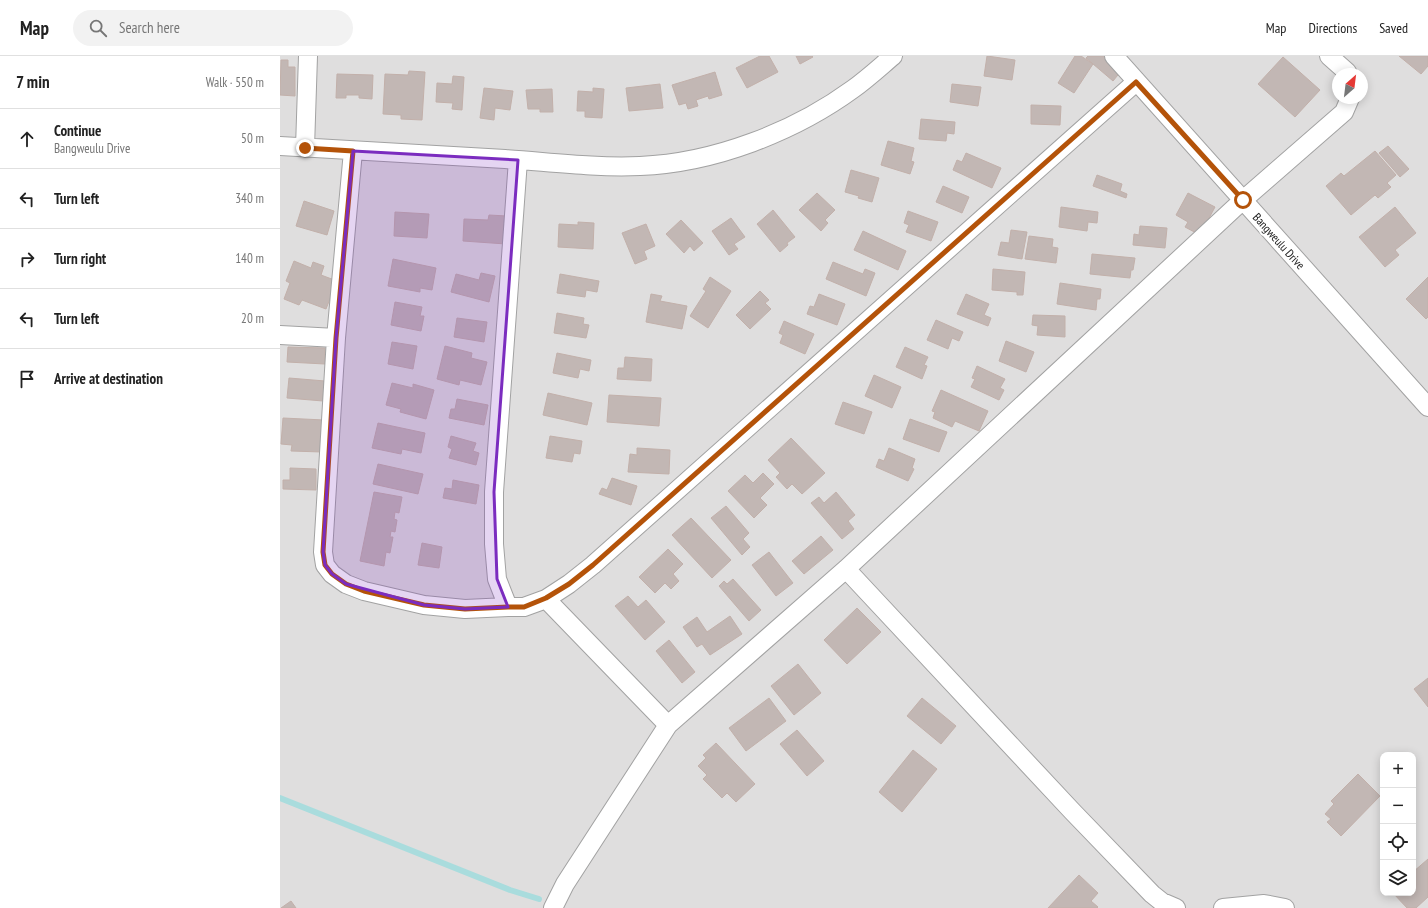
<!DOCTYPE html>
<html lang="en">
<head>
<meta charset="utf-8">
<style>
	:root { --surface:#fff; --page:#f2f2f2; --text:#222; --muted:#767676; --line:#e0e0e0 }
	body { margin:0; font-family:"PT Sans Narrow",sans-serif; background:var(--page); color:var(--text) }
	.controls { position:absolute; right:12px; bottom:12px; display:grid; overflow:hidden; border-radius:8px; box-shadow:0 2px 10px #0003 }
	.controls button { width:36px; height:36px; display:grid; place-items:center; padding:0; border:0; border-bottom:1px solid var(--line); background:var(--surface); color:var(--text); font:20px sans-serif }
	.compass { position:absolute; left:1052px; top:12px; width:36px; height:36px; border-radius:50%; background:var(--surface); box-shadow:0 2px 10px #0003; rotate:28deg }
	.stop { position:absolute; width:12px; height:12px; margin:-9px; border:3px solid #b45309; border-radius:50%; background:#fff }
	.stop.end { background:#b45309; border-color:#fff; box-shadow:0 1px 4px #0008 }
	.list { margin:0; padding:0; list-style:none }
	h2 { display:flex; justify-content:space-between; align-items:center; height:52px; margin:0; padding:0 16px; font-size:17px }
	h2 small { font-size:13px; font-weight:400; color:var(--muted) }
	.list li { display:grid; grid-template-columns:26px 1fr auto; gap:12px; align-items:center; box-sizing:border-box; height:60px; padding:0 16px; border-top:1px solid var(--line) }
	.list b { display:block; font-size:15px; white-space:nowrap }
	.list p { margin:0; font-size:13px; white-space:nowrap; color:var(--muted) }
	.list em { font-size:13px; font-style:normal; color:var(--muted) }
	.icon { flex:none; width:22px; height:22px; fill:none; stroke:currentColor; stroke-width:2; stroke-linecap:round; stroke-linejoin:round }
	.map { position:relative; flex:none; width:1148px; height:852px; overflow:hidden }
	header { display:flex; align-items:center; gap:24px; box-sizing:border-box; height:56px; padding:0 20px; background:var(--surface); border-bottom:1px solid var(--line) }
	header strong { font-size:19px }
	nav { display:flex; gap:22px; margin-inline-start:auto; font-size:14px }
	.search { width:280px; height:36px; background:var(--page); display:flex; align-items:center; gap:10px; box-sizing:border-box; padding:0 14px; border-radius:22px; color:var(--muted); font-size:15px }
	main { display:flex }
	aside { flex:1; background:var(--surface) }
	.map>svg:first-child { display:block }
	.residential { fill:#dfdede; fill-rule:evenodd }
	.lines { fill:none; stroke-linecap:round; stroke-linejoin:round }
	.stream { stroke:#a9dcdd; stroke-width:6 }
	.building { fill:#c2b7b4; stroke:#c2b0aa }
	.street-casing { stroke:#a2a2a2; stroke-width:20 }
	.street { stroke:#fff; stroke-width:18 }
	.route { stroke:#b45309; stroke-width:5 }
	.marked { fill:#7b2cbf; fill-opacity:0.2; stroke:#7b2cbf; stroke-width:3; stroke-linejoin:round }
	.labels { text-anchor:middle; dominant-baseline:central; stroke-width:4; stroke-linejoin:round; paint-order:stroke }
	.street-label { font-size:12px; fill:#212121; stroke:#fff }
</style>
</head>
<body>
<header>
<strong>Map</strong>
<div class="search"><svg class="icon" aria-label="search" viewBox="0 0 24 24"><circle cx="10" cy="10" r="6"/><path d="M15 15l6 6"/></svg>Search here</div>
<nav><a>Map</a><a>Directions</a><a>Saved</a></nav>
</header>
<main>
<aside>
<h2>7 min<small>Walk · 550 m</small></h2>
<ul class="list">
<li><svg class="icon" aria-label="ahead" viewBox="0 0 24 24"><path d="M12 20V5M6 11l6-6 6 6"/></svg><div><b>Continue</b><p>Bangweulu Drive</p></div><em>50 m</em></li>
<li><svg class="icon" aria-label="left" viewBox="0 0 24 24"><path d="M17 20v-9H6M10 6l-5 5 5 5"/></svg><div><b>Turn left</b></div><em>340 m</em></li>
<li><svg class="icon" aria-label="right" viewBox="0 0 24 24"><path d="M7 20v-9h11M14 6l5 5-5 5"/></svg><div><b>Turn right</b></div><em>140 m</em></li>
<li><svg class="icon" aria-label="left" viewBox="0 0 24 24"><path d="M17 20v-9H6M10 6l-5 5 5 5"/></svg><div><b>Turn left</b></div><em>20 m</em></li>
<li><svg class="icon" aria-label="arrive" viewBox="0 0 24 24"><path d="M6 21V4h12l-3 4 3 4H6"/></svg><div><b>Arrive at destination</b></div></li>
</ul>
</aside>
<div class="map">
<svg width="1148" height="852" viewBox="0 0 1148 852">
	<rect width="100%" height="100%" fill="#f1ece8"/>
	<!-- residential -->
	<path class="residential" d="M0 0H1148V852H0ZM1058 18H1082V42H1058ZM1103 699H1133V837H1103Z"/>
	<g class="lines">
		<!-- stream -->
		<path class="stream" d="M0 742 230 834 259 843"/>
	</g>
	<!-- building -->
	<path class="building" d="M480 0H489L498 16 467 32 456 12Z
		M516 0H532L533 1 520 8Z
		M707 0 735 4 732 24 704 20Z
		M795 0H801L813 8 794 37 778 27Z
		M808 0H825L842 14 833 25 806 2Z
		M1119 0H1148V10L1141 18Z
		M1003 1 1040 34 1015 61 978 28Z
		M1 4H8V11H15V40L0 39Z
		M129 15 145 16 142 64 121 63V59L103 58 105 18 128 19Z
		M435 16 442 39 429 43 428 40 416 44 418 50 408 53 406 47 399 49 392 29Z
		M57 18 93 19 92 43 79 42V39H66V42H56Z
		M173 20 184 21 182 54 172 53 173 47 156 46 157 27 172 28Z
		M380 28 383 52 349 55 346 32Z
		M672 28 701 31 698 50 670 46Z
		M204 32 233 35 230 54 215 52 214 64 200 62Z
		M313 32 324 33 322 62 305 61V55H297L298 35 313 36Z
		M272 33 273 56H260V53H248L246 34Z
		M751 49 781 50 780 69 751 68Z
		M641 63 675 66 674 78 667 77 666 85 639 83Z
		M608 85 634 92 631 105 634 106 630 118 601 109Z
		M1108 90 1129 113 1120 121 1099 97Z
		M1095 95 1116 119 1107 127 1111 131 1098 142 1095 139 1071 159 1046 130 1061 117 1064 120Z
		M686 97 721 112 712 132 673 114 677 104 682 106Z
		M571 114 599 122 592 146 578 142 579 140 565 136Z
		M817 119 842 128 840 135 847 138 846 142 813 130Z
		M663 130 689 141 682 157 656 146Z
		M537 137 555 154 545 164 548 167 541 175 519 154Z
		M908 137 935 151 920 179 905 171 908 166 896 159Z
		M24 145 54 155 47 179 16 170Z
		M781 151 818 156 817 167 808 166 807 175 779 171Z
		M1115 151 1136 177 1115 194 1119 199 1105 211 1079 181Z
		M493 154 515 181 507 187 508 189 500 196 477 168Z
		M628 155 658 166 651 185 626 176 629 169 624 167Z
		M115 156 149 158 147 182 114 180Z
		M209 159 227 160 226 188 183 185 184 163 208 164Z
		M451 162 465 181 454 188 458 193 449 199 432 175Z
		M401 164 423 187 414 195 410 190 404 197 386 178Z
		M298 166 314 167 313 193 278 191 279 168 298 169Z
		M366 168 375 190 364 195 367 203 355 208 342 177Z
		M860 170 887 172 885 192 853 189 854 178 859 179Z
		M731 174 747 176 742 203 718 199 721 186 729 187Z
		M583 175 626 195 618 214 574 194Z
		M749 180 773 183 772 191 778 192 776 207 745 203Z
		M812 198 855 202 853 214H851L850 222 810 218Z
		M113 203 156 212 152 234 140 232V236L108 230Z
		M14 205 31 212 33 206 44 210 41 219 57 225 46 253 22 244 19 249 4 243 10 227 6 225Z
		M553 206 583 218 585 213 595 217 586 240 546 223Z
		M713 213 745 216 743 239H737V236L712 234Z
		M201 217 215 220 209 246 171 236 176 218 199 224Z
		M280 218 319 225 317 236 306 234 305 241 277 237Z
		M430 221 451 235 428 272 410 260 426 235 423 233Z
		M1148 221V261L1146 263 1126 243Z
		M780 227 821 233 820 243H817L816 254 777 248Z
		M480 235 489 244 485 247 491 253 470 273 456 259Z
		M371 238 382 240 380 245 407 250 402 273 366 266Z
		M539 238 565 248 557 269 527 258 530 250 534 251Z
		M686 238 709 248 704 259 711 262 708 270 677 258Z
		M115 246 142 251 140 260H144L141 275 111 269Z
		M277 257 304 262 303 268 309 269 306 282 274 277Z
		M753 259 785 260V281L757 279 758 270 752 269Z
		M177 262 207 266 204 286 174 281Z
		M656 264 683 276 679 285 672 282 668 293 647 284Z
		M504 265 534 278 525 298 500 287 503 279 499 277Z
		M726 285 754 296 746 316 719 305Z
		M112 286 137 290 133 313 108 308Z
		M165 290 192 297 191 302 207 306 201 329 180 324 179 329 157 323Z
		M8 291 45 292V308L7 306Z
		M625 291 648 301 644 309 647 310 642 323 616 311Z
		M277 297 311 304 309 315 300 313 298 322 273 317Z
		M345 301 372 303 371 325 337 323 338 312H344Z
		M697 310 725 323 720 332 724 334 719 344 691 331 695 323 692 322Z
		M594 319 621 331 612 352 585 340Z
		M9 322 45 325 43 345 7 342Z
		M112 327 133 332V328L154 334 146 363 120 356 121 353 106 349Z
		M661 334 708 355 699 375 675 365 672 371 653 362 655 356 652 355Z
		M268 337 312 347 307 369 263 359Z
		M329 339 381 342 379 370 327 366Z
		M177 343 208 349 204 369 169 362 171 353H175Z
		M563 346 592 356 584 378 555 368Z
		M3 362 44 364 42 396 11 395 12 389 1 388Z
		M630 363 667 376 659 396 623 383Z
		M98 367 145 377 141 397 122 393 121 398 92 392Z
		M171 380 196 387 193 395 199 397 196 409 169 402 172 393 168 391Z
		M270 380 302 385 300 398 294 397 292 406 266 402Z
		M511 382 545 417 522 438 512 428 507 433 496 421 500 417 488 404Z
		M357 392 390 394 389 418 348 416 350 398 357 399Z
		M609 392 635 403 632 412 634 413 628 425 596 411 599 403 604 405Z
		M98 408 143 418 138 438 93 428Z
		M10 412 36 413V434L3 433V424H10Z
		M483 417 494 428 480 442 487 449 474 462 448 435 465 419 473 427Z
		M332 422 357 430 351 449 319 438 322 432 327 434Z
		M173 424 199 429 196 448 163 442 165 432 172 433Z
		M94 436 122 441 119 457 115 456 114 463 117 464 115 476 111 475 110 481H113L110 497 106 496 104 510 80 505Z
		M556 436 575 459 568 465 574 473 562 483 531 447 539 441 544 447Z
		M446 450 469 477 463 483 470 491 462 499 431 462Z
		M411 462 451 504 432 522 392 479Z
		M541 480 553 494 524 518 512 505Z
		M142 487 162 491 159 512 138 509Z
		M388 493 403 508 393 518 399 525 391 533 385 527 375 537 359 521Z
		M489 496 513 527 496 540 472 509Z
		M453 523 481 554 469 565 439 530 444 525 447 528Z
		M348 540 358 551 366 544 385 566 365 584 335 550Z
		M577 552 601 576 567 608 544 584Z
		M450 560 462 578 430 599 422 588 417 591 403 571 417 561 427 576Z
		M389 584 415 616 402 627 376 595Z
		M518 608 541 637 514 659 491 630Z
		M1148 622V651L1134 633Z
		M489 642 506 665 466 695 449 672Z
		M642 642 676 670 661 688 627 660Z
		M517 674 544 705 527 720 500 688Z
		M436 687 475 728 456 746 447 737 442 742 423 723 427 719 418 710 426 702 423 699Z
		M633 694 657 713 622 756 599 736Z
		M1078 718 1100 740 1061 780 1047 766 1051 763 1045 758 1054 748 1051 745Z
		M1148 803V841L1136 852H1127L1113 837H1133V816Z
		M799 819 818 837 811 845 818 851 817 852H768Z
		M11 845 16 852H1Z"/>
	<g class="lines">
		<!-- street casing -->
		<g class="street-casing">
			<path id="street" d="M834 0 1148 351
				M1049 0 1067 16 1068 18
				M0 90C75 95 150 99 225 103 270 106 315 112 360 110 434 107 514 76 573 33 587 23 600 11 613 0
				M25 92 28 0
				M73 95 56 282 43 496 45 509 52 518 66 528 84 535 144 549 185 553 228 551H244L266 543 289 528 313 509 856 26
				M0 279 56 282
				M566 513 792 755 872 838 882 846 896 852
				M266 543 388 669 566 513 963 144 1064 56 1070 42
				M228 551 217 523 214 488V436L238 104
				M273 852 285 828 388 669
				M943 852 984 848 1005 852"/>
		</g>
		<!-- street -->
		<use href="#street" class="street"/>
	</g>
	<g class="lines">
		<!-- route -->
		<path class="route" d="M25 92 73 95 56 282 43 496 45 509 52 518 66 528 84 535 144 549 185 553 228 551H244L266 542 289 528 313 509 856 26 963 144"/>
	</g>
	<!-- marked area -->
	<path class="marked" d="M73 95 238 104 214 436 217 523 228 551 185 553 144 549 66 528 52 518 45 509 43 496 56 282Z"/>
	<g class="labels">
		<!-- street labels -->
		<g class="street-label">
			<text transform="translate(999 185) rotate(48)">Bangweulu Drive</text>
		</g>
	</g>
</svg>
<div class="controls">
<button>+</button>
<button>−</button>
<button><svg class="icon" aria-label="locate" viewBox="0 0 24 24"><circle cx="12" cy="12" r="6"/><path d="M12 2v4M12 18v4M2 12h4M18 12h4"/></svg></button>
<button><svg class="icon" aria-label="layers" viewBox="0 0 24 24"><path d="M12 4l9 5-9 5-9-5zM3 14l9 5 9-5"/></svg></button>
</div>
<svg class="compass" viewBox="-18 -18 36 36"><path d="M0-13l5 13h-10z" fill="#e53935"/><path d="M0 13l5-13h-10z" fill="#767676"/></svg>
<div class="stop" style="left:963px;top:144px"></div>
<div class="stop end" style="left:25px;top:92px"></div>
</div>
</main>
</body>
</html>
